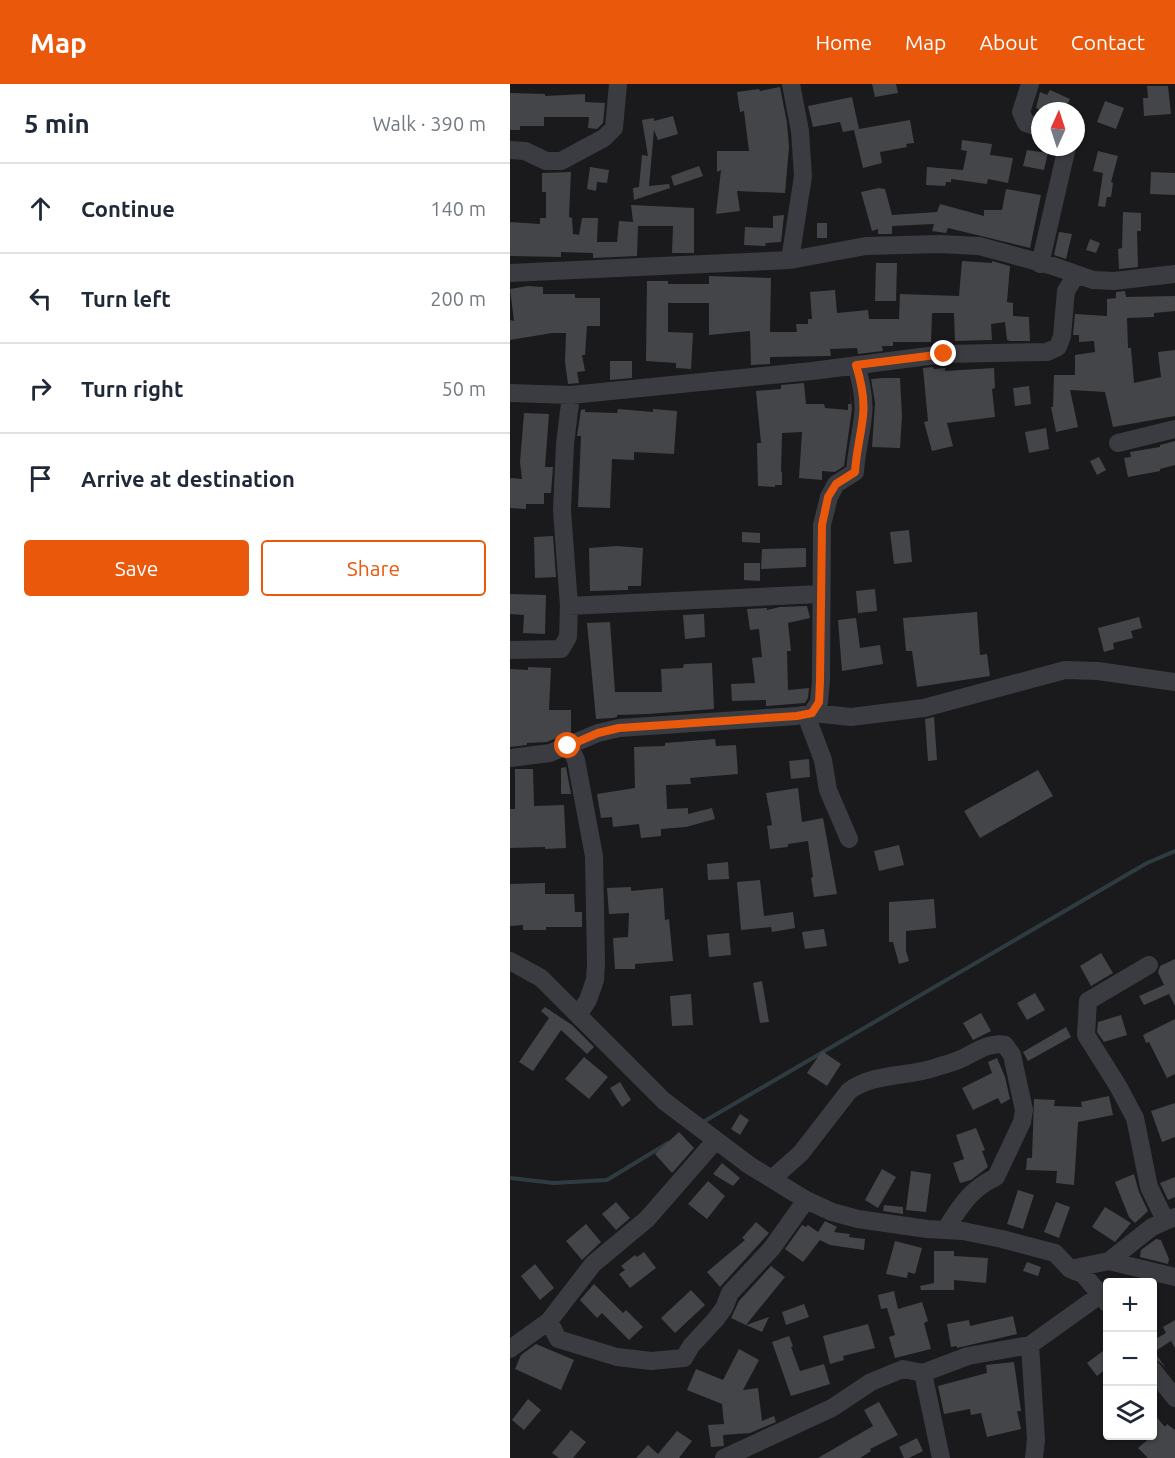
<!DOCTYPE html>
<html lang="en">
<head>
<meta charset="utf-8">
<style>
	:root { --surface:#fff; --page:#f6f6f7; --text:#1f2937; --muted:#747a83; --line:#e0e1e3; --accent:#ea580c }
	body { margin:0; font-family:Ubuntu,sans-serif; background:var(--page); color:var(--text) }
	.controls { position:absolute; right:18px; bottom:18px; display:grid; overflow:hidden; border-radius:6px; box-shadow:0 2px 4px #0004 }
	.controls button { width:54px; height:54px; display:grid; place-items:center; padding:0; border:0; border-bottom:2px solid var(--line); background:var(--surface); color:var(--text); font:30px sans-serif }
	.compass { position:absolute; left:521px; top:18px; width:54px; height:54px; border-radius:50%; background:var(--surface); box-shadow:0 2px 4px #0004; rotate:3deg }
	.stop { position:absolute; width:18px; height:18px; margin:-14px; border:4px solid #ea580c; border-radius:50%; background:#fff }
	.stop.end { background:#ea580c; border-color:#fff; box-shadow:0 2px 6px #0008 }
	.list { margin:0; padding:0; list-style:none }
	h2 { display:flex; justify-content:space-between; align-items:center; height:78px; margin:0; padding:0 24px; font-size:26px }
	h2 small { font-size:20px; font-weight:400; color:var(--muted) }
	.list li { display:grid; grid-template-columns:39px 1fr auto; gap:18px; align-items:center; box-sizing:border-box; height:90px; padding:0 24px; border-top:2px solid var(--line) }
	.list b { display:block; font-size:22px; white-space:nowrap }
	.list em { font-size:20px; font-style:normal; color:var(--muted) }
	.actions { display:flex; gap:12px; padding:18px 24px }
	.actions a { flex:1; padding:14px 0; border:2px solid var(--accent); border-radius:6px; text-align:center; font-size:21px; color:var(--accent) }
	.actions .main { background:var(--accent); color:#fff }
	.icon { flex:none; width:33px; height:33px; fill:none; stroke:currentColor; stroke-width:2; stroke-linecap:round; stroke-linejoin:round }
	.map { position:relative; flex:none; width:665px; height:1374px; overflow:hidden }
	header { display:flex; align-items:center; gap:36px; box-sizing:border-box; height:84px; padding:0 30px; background:var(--accent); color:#fff }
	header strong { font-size:28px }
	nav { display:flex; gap:33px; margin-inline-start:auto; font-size:21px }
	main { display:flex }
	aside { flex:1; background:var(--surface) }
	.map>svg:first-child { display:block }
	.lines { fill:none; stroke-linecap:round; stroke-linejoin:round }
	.stream { stroke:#2e3c41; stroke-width:4 }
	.building { fill:#444549 }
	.minor { stroke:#3a3c41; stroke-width:18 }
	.route { stroke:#ea580c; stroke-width:8 }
</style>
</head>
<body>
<header>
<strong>Map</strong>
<nav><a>Home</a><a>Map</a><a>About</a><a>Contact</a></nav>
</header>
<main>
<aside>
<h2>5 min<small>Walk · 390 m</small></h2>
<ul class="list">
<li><svg class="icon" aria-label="ahead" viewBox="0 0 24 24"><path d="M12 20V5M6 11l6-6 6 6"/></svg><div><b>Continue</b></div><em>140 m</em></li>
<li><svg class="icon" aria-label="left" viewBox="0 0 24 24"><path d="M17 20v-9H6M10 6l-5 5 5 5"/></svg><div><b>Turn left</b></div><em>200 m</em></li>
<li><svg class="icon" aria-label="right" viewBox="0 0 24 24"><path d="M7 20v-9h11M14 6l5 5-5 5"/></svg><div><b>Turn right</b></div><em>50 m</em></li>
<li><svg class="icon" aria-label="arrive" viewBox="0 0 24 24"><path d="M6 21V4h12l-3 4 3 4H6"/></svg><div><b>Arrive at destination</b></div></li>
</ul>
<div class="actions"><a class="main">Save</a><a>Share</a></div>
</aside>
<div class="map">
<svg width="665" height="1374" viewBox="0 0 665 1374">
	<rect width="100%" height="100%" fill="#1a1a1c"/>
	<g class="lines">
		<!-- stream -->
		<path class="stream" d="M193 1038 637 779 665 767
			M0 1094 44 1099 97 1096 158 1059"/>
	</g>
	<!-- building -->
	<path class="building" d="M362 0H386L388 9 365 13Z
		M637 2H658L661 30 634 32 633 14H638Z
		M270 3 277 39 279 63 275 109 227 107 230 127 206 130 211 86 207 88V67H239L234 27 230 28 227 8 249 5 250 7Z
		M540 6 560 15 554 27H533L526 24 530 8 537 11Z
		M0 9 35 10V12L75 10V18L95 19 93 39 87 45 78 44 79 33H34V42H10V46H0Z
		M342 13 349 45 400 36 404 59 396 60 397 63 370 68 372 79 353 84 344 46 333 48 330 38 303 43 298 22Z
		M595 17 614 24 606 45 587 38Z
		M163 32 168 50 148 56 144 46 139 102 159 100 160 104 124 116 123 104 129 103 132 71 138 72 132 36 144 34V37Z
		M452 56 482 60 480 71 503 74 498 99 478 95 477 100 441 95V98H436L435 102 416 101 417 83 453 86 457 67 451 66Z
		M517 66 538 69 534 86 513 82Z
		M588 67 608 72 601 98 603 99 601 113H597L595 123 588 122 593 89 583 87Z
		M189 82 193 92 164 102 161 92Z
		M80 83 99 86 97 99 87 98 86 107 77 105Z
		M61 88 59 133 62 134 63 150 69 151 72 134H88L87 158H107L109 137 123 138 121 121 184 124V169H162L163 142H128L127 172 83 174V169L51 168V173L0 172V138L30 140V134H36V108H32V89Z
		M641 88 665 89V111L640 110Z
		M369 104 375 105 382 131 427 128 430 120 474 132V126H492L496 105 531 111 520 164 438 144 436 149 422 147 424 140 382 142V150H368V145L362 147 351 108Z
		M613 128 631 129V147H627L628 183 609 185 608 165 612 164Z
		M274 131 271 158 256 159 255 162 234 161 235 143 263 144V132Z
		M307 139H317V154H307Z
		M549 148 562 150 556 175 544 171Z
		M580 155 590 159 586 169 576 166Z
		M452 177 482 179V177L500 182 497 218 503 219V232L519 233 520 257H500L497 256 495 238 481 240 482 256 445 257 444 229H422L421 258H383V262H372L373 267 348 270 347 264 320 265 321 272 260 273V280L241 281 240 247 199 251V219H158V248L183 249 181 285 166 284V279L136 277 137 197H158V200H199V192L261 194 260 248H287L286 240H298V235H302L300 208 325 206 327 229 358 226 359 235H389L390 210 449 212Z
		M366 179H387L386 217H365Z
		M18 202 33 203V210H65V214H90V242H77L75 271H72L75 287 67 288 69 299 58 300 55 278 56 249H42L0 256V236L4 237 0 205Z
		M615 207 616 213 665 212V227L644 229V233L617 234 618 264H621L624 299 651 293 648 268 665 266V332L603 343 595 308 560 306 568 343 546 348 541 323H543L544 291H565V271L585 268 584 257 569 258V251H563L565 230 597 232V215L606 214V208Z
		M100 277H122V294L100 296Z
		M423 283 424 285 435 284V287L484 284 485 304 482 305 485 333 437 339 443 362 422 367 414 338 418 337 413 284Z
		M373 294H390L392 332 390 364 362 363 365 319 361 295Z
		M339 296 342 325 334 382 325 388 312 387V396L289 394 292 348 272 349 271 388H272V401H265V403L248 402 247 359H251L246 307 271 305V301L294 299 296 320H314L315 324 338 326V320H341Z
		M519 302 521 320 505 322 503 304Z
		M75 325V328L107 329 108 325 143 328V325L167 327 164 370 124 368V376L102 375 100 424 68 423 71 352H67L71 326Z
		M14 329 39 330 35 383H43L41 409H34V420H16V425L0 424V394L12 395 10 378Z
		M536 344 539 365 519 369 515 348Z
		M665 357V381L650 385V387L618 393 614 374 621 373 620 368 650 363V361Z
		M589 373 596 386 587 391 580 377Z
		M399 446 402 478 384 480 380 448Z
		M232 448 250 449V459L232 458Z
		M43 452 46 493 25 494 24 453Z
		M107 462 133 464 131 502H118V506L80 507 79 464Z
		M296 464V483L251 485 252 465Z
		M234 479H250V497L234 496Z
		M365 505 367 527 348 529 346 507Z
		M0 510 36 511 35 550 13 549 14 531 0 530Z
		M297 522 300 534 278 539 281 567H277L278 606 299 604 298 614 295 619 256 622V616L222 617 221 600 245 599 242 574 252 573 249 545 240 546 237 525 257 524V526L270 523Z
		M467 528 470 571 477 570 480 592 407 603 402 567H396L393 534Z
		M194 530 195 553 175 555 173 531Z
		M629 533 632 544 621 547 623 554 603 559 604 565 594 568 588 544Z
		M346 534 350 564 370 561 373 580 332 587 328 536Z
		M100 538 105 608H152L151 585 173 584 174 580 202 579 204 625 138 630 107 631V633L103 634 86 635 77 539Z
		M18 583 41 584 39 626H61V648L37 658 17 659V661L0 663V585L18 586Z
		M424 633 427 676 418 677 415 635Z
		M205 655 206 662 226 661 228 690 180 694 181 700 156 701 157 725 178 724V730L202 724 205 735 176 743 151 745V752L131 754 129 740 103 743 102 733 91 734 87 710 125 704 124 663 155 662V659Z
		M299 675 300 693 281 695 279 677Z
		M56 683 61 710H51V684Z
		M5 685H23L24 722 54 721 56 764 35 765V763L0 764V725H5Z
		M528 686 543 712 470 754 454 727Z
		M288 704 292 738 313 734 327 810 304 813 301 794 303 793 298 757 278 760V763L260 765 257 742 262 741 256 709Z
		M389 761 394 781 369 787 364 767Z
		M218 778 219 795 198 796 197 780Z
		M250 796 254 832 283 828 285 844 262 848 261 843 231 846 227 798Z
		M35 799V810H64L65 828H72V843H36V846H13V841L0 842V800Z
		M121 803V807L153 804 155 836 159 835 163 877 125 880V885H105L103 854 118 853 119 829 99 830 97 804Z
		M424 815 426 844 396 847V867L399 877 389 880 383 858H379V818Z
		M314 845 317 862 295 865 292 848Z
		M219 849 221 871 199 873 197 851Z
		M591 869 603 889 581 902 570 882Z
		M665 875V922L659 910 634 921 629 912 654 901 648 888 650 882Z
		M252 897 259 938 250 939 243 899Z
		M525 909 535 926 517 936 507 919Z
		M181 910 183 941 162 942 160 912Z
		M35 923 62 941 84 963 77 970 51 946 23 987 9 978 39 934 31 927Z
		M471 929 481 947 463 956 453 939Z
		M611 931 617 951 594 958 587 948 588 938Z
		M665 935V990L657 994 639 958 636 959 633 951Z
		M556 943 561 953 518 977 513 968Z
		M312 967 331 980 317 1002 297 989Z
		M74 973 98 993 79 1015 55 995Z
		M487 974 495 993 500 1015 491 1020 488 1014 463 1026 452 1004 482 989 478 978Z
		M110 998 121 1016 112 1023 100 1004Z
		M599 1012 603 1031 568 1038 564 1101 546 1099 547 1087 516 1086 517 1074H522L524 1015 545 1016 544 1022 572 1023 571 1018Z
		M665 1019V1053L652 1058 641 1027Z
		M230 1030 239 1036 230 1051 221 1045Z
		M466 1044 475 1066 472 1067 478 1083 461 1096 450 1099 443 1079 454 1075 446 1051Z
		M169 1048 184 1064 162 1089 145 1070Z
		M212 1079 230 1094 223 1102 203 1090Z
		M372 1085 386 1093 368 1124 355 1116Z
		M401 1087 421 1090 416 1128 396 1126Z
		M624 1090 629 1108 638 1127 625 1139 619 1133 605 1098Z
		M665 1093V1113L658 1116 650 1099Z
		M198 1097 215 1112 197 1135 178 1120Z
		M508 1106 524 1111 513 1145 497 1140Z
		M106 1118 120 1134 106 1146 92 1130Z
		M546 1118 560 1123 549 1154 534 1148Z
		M374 1121 393 1123V1130L373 1127Z
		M595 1123 621 1139 605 1158 582 1143Z
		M315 1137 327 1143 324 1148 340 1150 339 1153 355 1155 354 1166 320 1161 310 1156 293 1178 275 1165 292 1141 296 1143 298 1141 308 1148Z
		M246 1138 259 1149 210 1203 197 1188 235 1156 232 1154Z
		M76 1140 91 1158 72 1176 56 1157Z
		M646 1155 651 1156 659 1175 658 1180 630 1173 631 1166Z
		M385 1157 412 1164 405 1190 398 1188 397 1194 376 1190Z
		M424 1167H444V1172L478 1174 476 1199 444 1196V1206H411L410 1202 424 1199Z
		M134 1168 146 1184 120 1204 109 1190 115 1186 111 1182 125 1171 127 1173Z
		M517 1178 531 1183 528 1192 513 1187Z
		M25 1180 44 1204 30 1216 11 1192Z
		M261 1182 275 1193 236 1241 221 1234 229 1217Z
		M84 1200 113 1229 116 1226 133 1243 119 1256 92 1229 87 1234 70 1216Z
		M181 1206 195 1221 165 1249 151 1234Z
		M384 1207 388 1225 412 1218 418 1237 414 1239 421 1265 385 1274 379 1253 385 1251 377 1224 371 1225 368 1211Z
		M294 1220 299 1233 276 1241 272 1228Z
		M503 1232 507 1250 447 1264V1262L441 1263 437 1240 459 1236 460 1242Z
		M259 1233 252 1248 236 1241Z
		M665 1236V1264L661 1257 644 1268 656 1284 650 1278 642 1274V1257L656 1249 653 1243Z
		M358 1240 365 1264 333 1272 334 1276 320 1280 313 1252Z
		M279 1252 283 1262 281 1263 290 1287 314 1280 320 1300 281 1312 262 1258Z
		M26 1260 64 1276 51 1306 5 1285 11 1271Z
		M597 1264V1284L587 1292 577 1279Z
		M229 1265 249 1276 233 1306 248 1304 252 1337 264 1332 266 1338 240 1349 213 1351 214 1362 201 1363 198 1341 214 1340 212 1320 177 1306 186 1285 213 1296Z
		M504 1278 511 1327H507L511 1345 477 1353 471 1329 461 1331 460 1325 434 1330 428 1302 477 1289 476 1281Z
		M18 1315 31 1326 14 1346 2 1336Z
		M369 1318 388 1351 360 1365 361 1367 350 1374H308L363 1342 354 1326Z
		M642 1328 655 1343 657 1340 665 1346V1374H638L628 1364 642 1352Z
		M61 1346 76 1358 63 1374H49L42 1369Z
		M167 1347 182 1357 169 1374H126L138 1361 148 1370Z
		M407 1354 413 1367 399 1374H394L389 1363Z"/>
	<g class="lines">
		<!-- minor -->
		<path class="minor" d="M520 0 511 28 516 39 530 44
			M0 66 15 67 36 77H51L94 54 104 44 108 0
			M280 176 293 92 290 47 281 0
			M530 180 557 63
			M0 189 280 176 356 162 429 160 469 162 543 182 583 196 604 197 665 190
			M0 309 61 311 302 287 434 270 537 268 548 263 552 252 556 207 566 191
			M608 359 665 345
			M59 522 310 510
			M0 566 51 565 58 553 59 522 52 426 55 360 61 311
			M59 662 66 676 84 772 86 879 85 896 78 916 68 931
			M0 674 40 669 88 649 109 644 287 632 302 629 341 633 414 624 555 586 588 587 665 598
			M339 755 318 706 313 676 299 639 302 629 309 618 311 597 312 441 319 413 326 400 345 388C346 369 351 351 353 332 355 315 351 297 346 281
			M0 877 31 894 154 1017 239 1081 296 1116 322 1128 348 1135 417 1145 453 1147 492 1155 545 1169 560 1185 573 1190 598 1220
			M639 881 578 917 576 951 608 1002 625 1034 639 1103 655 1136
			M263 1094 291 1069 339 1007C362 989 397 993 424 984 433 981 442 979 451 975 464 969 480 957 495 961L502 971 514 1026 512 1038 486 1093C459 1106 451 1122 435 1146
			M599 1177 665 1193
			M560 1185 599 1177 642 1143 665 1133
			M39 1237 48 1255 107 1273 141 1277 174 1274 181 1262 206 1235 214 1224 220 1209 262 1164 296 1116
			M520 1261 526 1356 524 1374
			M0 1265 39 1237 83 1180 137 1135 206 1056
			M642 1285 665 1314
			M413 1289 431 1374
			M214 1374 322 1324 361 1298 393 1285 413 1289 458 1272 520 1261 590 1211"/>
	</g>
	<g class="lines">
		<!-- route -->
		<path class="route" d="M58 662 88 649 109 644 287 632 302 629 309 618 310 597 312 441 318 413 326 400 345 388C346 369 351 351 353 332 355 315 351 297 346 281L434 270"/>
	</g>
</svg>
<div class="controls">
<button>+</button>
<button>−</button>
<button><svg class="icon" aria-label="layers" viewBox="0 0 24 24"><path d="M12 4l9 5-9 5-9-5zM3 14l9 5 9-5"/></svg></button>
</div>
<svg class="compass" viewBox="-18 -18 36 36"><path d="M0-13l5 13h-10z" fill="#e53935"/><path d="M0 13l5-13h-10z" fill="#747a83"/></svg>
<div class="stop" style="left:58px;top:662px"></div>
<div class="stop end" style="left:434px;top:270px"></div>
</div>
</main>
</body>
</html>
